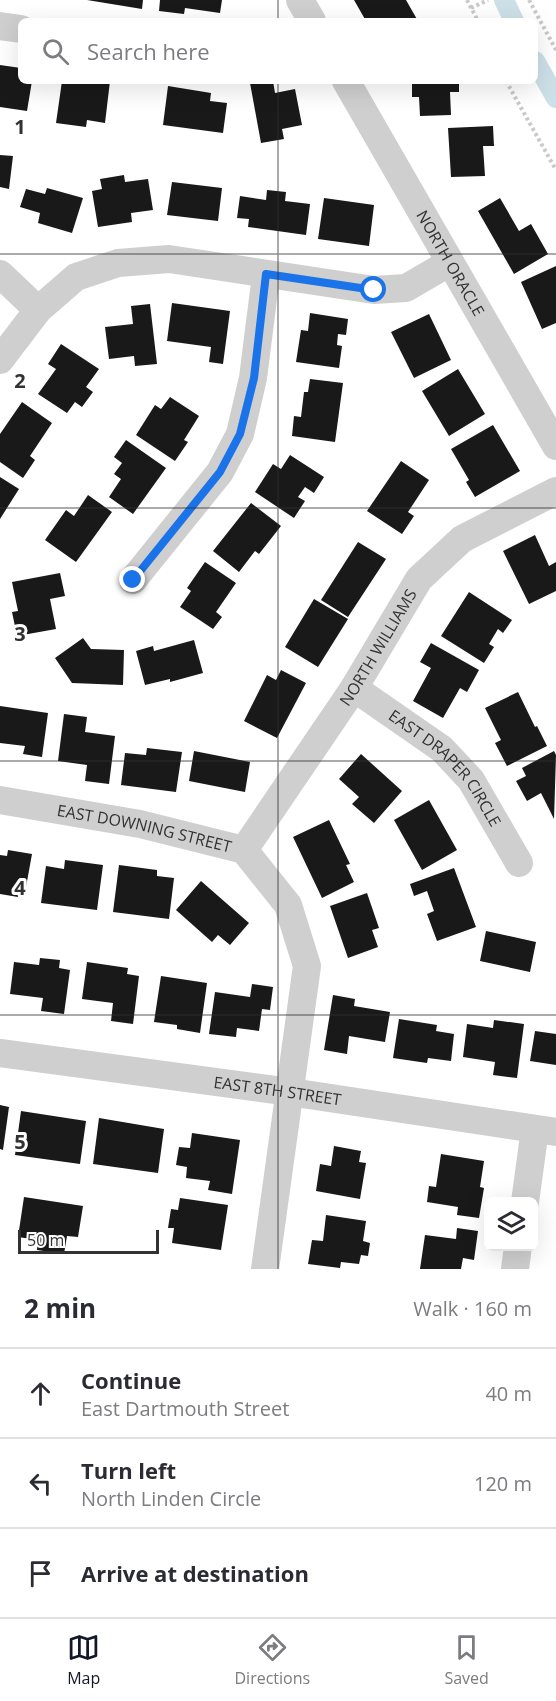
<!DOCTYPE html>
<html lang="en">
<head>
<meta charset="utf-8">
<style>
	:root { --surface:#fff; --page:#f7f7f7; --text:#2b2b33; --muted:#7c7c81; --line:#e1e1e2; --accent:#111827 }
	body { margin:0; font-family:"Open Sans",sans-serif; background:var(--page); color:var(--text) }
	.controls { position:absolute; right:18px; bottom:18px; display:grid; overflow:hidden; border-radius:9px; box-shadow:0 6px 24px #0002 }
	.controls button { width:54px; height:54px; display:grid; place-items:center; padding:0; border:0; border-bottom:2px solid var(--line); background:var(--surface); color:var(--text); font:30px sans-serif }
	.scale { position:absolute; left:18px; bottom:15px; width:141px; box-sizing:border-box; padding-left:6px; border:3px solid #323232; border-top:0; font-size:16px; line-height:21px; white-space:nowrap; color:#323232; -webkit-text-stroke:4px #fff; paint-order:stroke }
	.stop { position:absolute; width:18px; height:18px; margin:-14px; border:4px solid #1a73e8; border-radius:50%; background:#fff }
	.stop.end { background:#1a73e8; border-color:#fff; box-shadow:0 2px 6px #0008 }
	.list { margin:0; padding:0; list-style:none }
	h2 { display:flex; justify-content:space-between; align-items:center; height:78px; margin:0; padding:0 24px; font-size:26px }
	h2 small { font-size:20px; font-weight:400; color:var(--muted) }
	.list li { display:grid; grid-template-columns:39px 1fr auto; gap:18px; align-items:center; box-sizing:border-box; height:90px; padding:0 24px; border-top:2px solid var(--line) }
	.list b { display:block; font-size:22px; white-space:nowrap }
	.list p { margin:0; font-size:20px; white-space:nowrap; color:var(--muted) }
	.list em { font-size:20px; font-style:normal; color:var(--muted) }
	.icon { flex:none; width:33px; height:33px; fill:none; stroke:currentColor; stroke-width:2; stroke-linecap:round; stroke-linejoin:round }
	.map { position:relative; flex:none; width:556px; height:1269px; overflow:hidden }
	.search { position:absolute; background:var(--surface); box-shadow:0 6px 24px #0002; left:18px; right:18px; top:18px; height:66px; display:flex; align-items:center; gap:15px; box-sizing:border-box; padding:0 21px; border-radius:9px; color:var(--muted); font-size:22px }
	.sheet { height:348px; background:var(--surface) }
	nav { display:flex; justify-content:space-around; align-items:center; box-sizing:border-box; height:84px; border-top:2px solid var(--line); background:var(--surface); font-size:16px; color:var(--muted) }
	nav a { display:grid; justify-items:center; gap:3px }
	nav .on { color:var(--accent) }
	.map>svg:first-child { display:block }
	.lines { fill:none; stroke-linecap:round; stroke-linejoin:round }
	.canal { stroke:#cde0e8; stroke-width:20 }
	.building { fill:#191919 }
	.path { stroke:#c9c9c9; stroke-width:4; stroke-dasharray:3 3; stroke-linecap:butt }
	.minor { stroke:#cfcfcf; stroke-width:28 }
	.route { stroke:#1a73e8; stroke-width:8 }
	.grid { fill:none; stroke:#323232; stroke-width:1.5; stroke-opacity:0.55 }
	.labels { text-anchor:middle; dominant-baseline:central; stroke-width:6; stroke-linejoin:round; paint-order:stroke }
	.street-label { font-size:16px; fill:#323232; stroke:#fff }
	.grid-label { font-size:20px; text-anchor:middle; font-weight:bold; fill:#323232; stroke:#fff; stroke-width:6; stroke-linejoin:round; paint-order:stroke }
</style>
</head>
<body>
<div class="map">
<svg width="556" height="1269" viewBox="0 0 556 1269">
	<rect width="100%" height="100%" fill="#fff"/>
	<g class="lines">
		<!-- canal -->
		<path class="canal" d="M504 0 514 21
			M535 61 556 98"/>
	</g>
	<!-- building -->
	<path class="building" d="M87 0H143L142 9Z
		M160 0H222L220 13 185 8 184 14 159 11Z
		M354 0H406L418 21H366Z
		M0 65 21 68V81H32L27 111 0 107Z
		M62 81H110L105 123 87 120 86 127 56 123Z
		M261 81H273L275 93 295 89 302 125 282 129 284 139 261 143 250 83Z
		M412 81H459V92H450L451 115 420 116 419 97H412Z
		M168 86 211 93 210 101 227 103 223 133 163 125Z
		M493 126 494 146H483L485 176 451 177 448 128Z
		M0 155 13 156 9 189 0 187Z
		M124 175 125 182 148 179 153 210 131 213 132 222 98 227 92 191 102 189 100 179Z
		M172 182 222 188 218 221 167 215Z
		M47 188 83 198 72 233 38 223 40 213 20 207 26 189 45 194Z
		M267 190 286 192 285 201 310 204 306 235 248 227 249 219 237 218 240 196 266 200Z
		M324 198 374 205 369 246 318 239Z
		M500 198 519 231 531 224 548 254 514 274 478 211Z
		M556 266V323L542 329 521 282Z
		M172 303 230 311 223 364 209 362 211 347 167 341Z
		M150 304 157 364 135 366 134 356 109 359 105 327 133 324 131 306Z
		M310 313 348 319 346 335 338 334 337 345 342 346 339 368 296 362 301 330 308 331Z
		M429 314 451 360 414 378 391 332Z
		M61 344 99 369 86 387 93 392 82 407 75 402 67 413 38 394 56 369 48 364Z
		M458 369 485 414 449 436 422 391Z
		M310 379 343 383 335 442 292 436 294 416 301 417 304 392H308Z
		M170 397 199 416 184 440 188 442 175 461 136 435 155 405 161 409Z
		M22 402 52 423 30 456 35 460 23 478 0 462V434Z
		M493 425 520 471 475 497 466 482 469 480 451 449Z
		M126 440 166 468 133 514 109 497 121 479 114 474 122 463 114 457Z
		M290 455 324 477 314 493 305 487 298 497 305 501 294 518 255 492 273 464 281 469Z
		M401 461 429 480 408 512 414 516 402 534 367 511Z
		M0 477 19 489 0 519Z
		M88 495 112 512 76 562 45 540 66 510 74 516Z
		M251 503 281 526 259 554 255 551 239 572 213 551Z
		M535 535 549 566 556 562V591L529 604 503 551Z
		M358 542 386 559 348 617 321 600Z
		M205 562 236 583 216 612 222 617 213 629 180 607 191 591 187 588Z
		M60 573 65 596 50 599 56 629 17 636 12 612 18 611 12 582Z
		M469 592 512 620 503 633 498 629 489 644 494 647 484 663 441 636Z
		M314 599 348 619 318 667 285 647Z
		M83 638 91 649 124 650 123 685 72 683 55 658Z
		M194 640 203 673 170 682V679L145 685 136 651 153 646 154 651Z
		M431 643 479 670 467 692 460 688 443 718 413 701 431 668 420 662Z
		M281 670 306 683 277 738 244 721 267 675 276 680Z
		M518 692 535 727 537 726 547 746 507 766 495 743 501 740 485 708Z
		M0 706 48 713 42 757 23 754 25 746 0 743Z
		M64 714 87 717 85 732 115 736 109 784 85 781 87 765 58 761Z
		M147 748 182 752 176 792 121 785 125 753 146 755Z
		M194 751 250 762 245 792 189 781Z
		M554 751 556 755 554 819 541 793 527 801 516 781 526 776 522 768Z
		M361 754 402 791 374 823 352 804 359 797 339 779Z
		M429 800 457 850 422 870 394 820Z
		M329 820 350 864 346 865 354 882 322 898 293 837Z
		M8 850 32 854 24 898 0 894V855L7 856Z
		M65 860 103 865 97 910 41 903 46 866 64 869Z
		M119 865 157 870V876L174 878 169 919 113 912Z
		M454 868 476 927 437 941 427 914 434 911 427 891 414 896 410 884Z
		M201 881 249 923 230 945 218 935 212 942 176 910Z
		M367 893 379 928 372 930 378 947 348 958 330 906Z
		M486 931 536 942 530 972 480 961Z
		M40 958 60 960 59 968 70 970 64 1014 41 1011 43 998 10 994 14 962 39 965Z
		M87 962 128 968 127 974 139 976 133 1024 111 1021 113 1003 82 999Z
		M161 976 207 983 200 1033 177 1029V1025L154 1022Z
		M252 984 273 987 270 1010 262 1009 259 1031 237 1028 236 1037 209 1034 215 992 250 997Z
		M333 995 355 999 354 1006 390 1012 385 1042 349 1036 347 1054 324 1050Z
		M399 1019 437 1025 436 1031 454 1034 451 1061 428 1058 427 1063 393 1058Z
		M494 1020 524 1024 517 1078 493 1075 495 1062 463 1057 467 1024 493 1028Z
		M535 1031 556 1034V1065L530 1061Z
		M0 1105 9 1107 3 1150 0 1149Z
		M21 1111 86 1121 80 1164 15 1155Z
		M99 1118 164 1129 158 1173 93 1164Z
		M192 1133 240 1140 232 1194 208 1190 210 1181 186 1178 187 1167 176 1165 179 1147 190 1148Z
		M334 1146 361 1151 359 1162 366 1163 360 1199 316 1191 320 1164 331 1166Z
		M441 1154 484 1161 480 1187 484 1188 479 1218 457 1215 458 1207 427 1202 429 1186 436 1187Z
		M24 1197 83 1206 78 1237 67 1236 64 1254 37 1250 38 1240 18 1237Z
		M180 1198 228 1205 221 1250 172 1243 174 1228H168L171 1209 178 1210Z
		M326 1215 366 1221 363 1241 370 1243 368 1256 361 1255 359 1264 341 1262 340 1268 308 1264 312 1240 323 1241Z
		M457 1228 478 1231 474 1260 463 1258 461 1269H420L425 1235 456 1239Z"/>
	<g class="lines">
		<!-- path -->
		<path class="path" d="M467 0 478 21
			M529 0 556 50
			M471 8 488 0
			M506 81 556 170"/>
		<!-- minor -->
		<g class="minor">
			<path d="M300 0 312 21"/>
			<path d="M0 26 21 29"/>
			<path id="s1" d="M346 81 556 446"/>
			<path d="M0 274 38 310"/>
			<path d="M0 360 38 310 76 277 118 263 169 259 374 290 406 288 449 263"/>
			<path d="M133 580 220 472 240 434 253 378 266 275"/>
			<path id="s2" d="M354 688 442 749 471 780 519 863"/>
			<path id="s3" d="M0 800 140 824 244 850 288 905 307 966 265 1269"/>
			<path id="s4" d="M244 850 354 688 419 579 462 539 556 491"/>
			<path id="s5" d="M0 1053 290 1092 556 1132"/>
			<path d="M525 1202 535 1129"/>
			<path d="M515 1269 518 1246"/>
		</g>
	</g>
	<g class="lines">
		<!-- route -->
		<path class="route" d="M133 580 220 472 240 434 254 378 266 274 374 290"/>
	</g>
	<!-- grid -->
	<path class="grid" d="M278 0V21M278 81V1269M0 254H556M0 508H556M0 761H556M0 1015H556"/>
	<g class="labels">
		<!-- street labels -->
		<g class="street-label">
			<text stroke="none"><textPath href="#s1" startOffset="210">NORTH ORACLE</textPath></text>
			<text stroke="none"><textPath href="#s4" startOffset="243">NORTH WILLIAMS</textPath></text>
			<text stroke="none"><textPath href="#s2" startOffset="123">EAST DRAPER CIRCLE</textPath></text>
			<text stroke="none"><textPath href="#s3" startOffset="147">EAST DOWNING STREET</textPath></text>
			<text stroke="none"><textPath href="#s5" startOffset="280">EAST 8TH STREET</textPath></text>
		</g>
	</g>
	<g class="grid-label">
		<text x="20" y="134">1</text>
		<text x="20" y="388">2</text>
		<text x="20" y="641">3</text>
		<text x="20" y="895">4</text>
		<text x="20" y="1149">5</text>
	</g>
</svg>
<div class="controls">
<button><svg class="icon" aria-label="layers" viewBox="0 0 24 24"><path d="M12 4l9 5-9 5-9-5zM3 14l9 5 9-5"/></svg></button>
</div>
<div class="scale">50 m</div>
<div class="stop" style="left:374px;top:290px"></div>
<div class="stop end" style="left:133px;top:580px"></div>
<div class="search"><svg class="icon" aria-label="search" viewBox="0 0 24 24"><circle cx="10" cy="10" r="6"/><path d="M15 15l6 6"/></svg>Search here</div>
</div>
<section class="sheet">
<h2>2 min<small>Walk · 160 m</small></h2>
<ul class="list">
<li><svg class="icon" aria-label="ahead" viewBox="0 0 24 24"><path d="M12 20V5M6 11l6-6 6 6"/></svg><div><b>Continue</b><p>East Dartmouth Street</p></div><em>40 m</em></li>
<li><svg class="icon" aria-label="left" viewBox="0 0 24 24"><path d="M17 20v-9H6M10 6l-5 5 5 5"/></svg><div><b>Turn left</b><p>North Linden Circle</p></div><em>120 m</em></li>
<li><svg class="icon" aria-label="arrive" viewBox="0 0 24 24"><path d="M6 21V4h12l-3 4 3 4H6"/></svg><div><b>Arrive at destination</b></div></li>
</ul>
</section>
<nav>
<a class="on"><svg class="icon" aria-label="map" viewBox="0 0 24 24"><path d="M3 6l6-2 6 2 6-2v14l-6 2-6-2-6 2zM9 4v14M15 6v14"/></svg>Map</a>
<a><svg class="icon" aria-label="directions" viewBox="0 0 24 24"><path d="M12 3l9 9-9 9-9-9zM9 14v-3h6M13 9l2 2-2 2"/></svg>Directions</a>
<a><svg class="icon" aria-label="saved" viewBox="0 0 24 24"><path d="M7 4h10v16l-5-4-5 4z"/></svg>Saved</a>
</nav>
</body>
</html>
